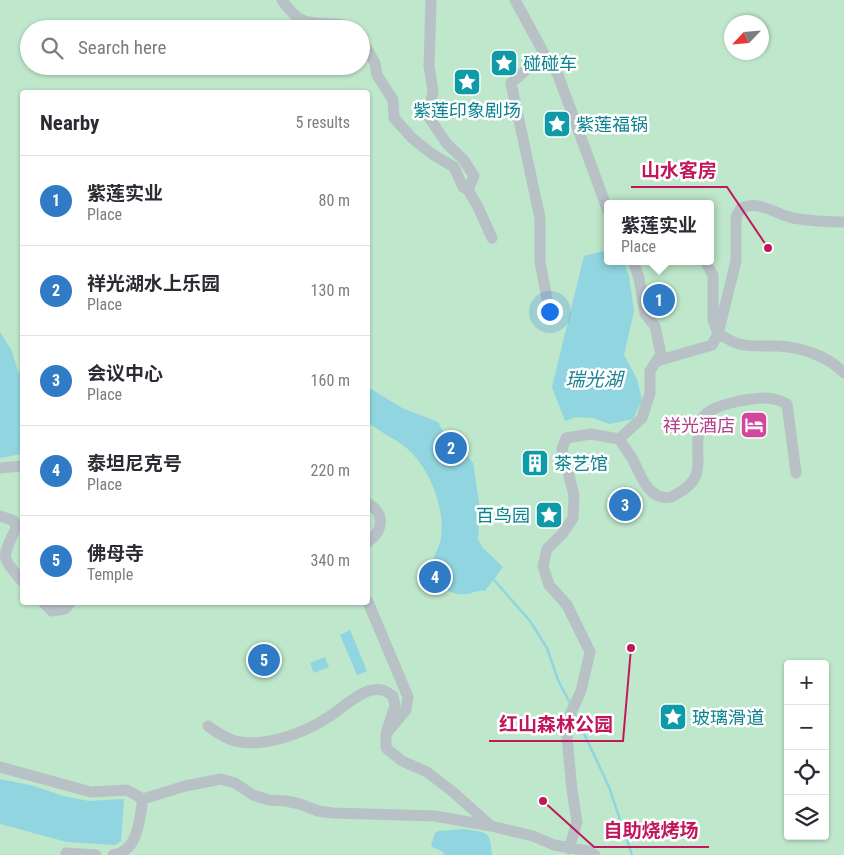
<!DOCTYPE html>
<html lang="en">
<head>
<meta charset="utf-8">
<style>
	:root { --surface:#fff; --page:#f2f2f3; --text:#2b2b33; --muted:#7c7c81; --line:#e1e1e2; --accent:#2f7bc5 }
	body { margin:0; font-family:"Roboto Condensed","Noto Sans SC",sans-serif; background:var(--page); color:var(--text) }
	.controls { position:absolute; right:15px; bottom:15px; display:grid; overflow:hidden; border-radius:5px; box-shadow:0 1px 4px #0004 }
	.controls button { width:45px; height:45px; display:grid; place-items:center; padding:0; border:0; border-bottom:1px solid var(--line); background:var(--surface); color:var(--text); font:25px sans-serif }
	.compass { position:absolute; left:724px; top:15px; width:45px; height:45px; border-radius:50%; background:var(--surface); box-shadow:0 1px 4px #0004; rotate:244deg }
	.you { position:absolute; left:549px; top:311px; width:18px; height:18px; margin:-12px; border:4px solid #fff; border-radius:50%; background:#1a73e8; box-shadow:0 0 0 8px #1a73e833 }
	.badge { display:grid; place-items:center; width:32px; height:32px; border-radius:50%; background:var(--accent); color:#fff; font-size:16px; font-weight:700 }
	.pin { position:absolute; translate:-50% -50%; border:2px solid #fff; box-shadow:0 1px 5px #0006 }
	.popup { position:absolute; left:604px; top:200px; width:110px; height:65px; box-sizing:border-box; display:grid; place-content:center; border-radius:5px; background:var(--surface); filter:drop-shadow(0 1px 4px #0005); font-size:16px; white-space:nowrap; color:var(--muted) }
	.popup b { font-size:19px; color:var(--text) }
	.popup::after { content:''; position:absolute; left:50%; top:100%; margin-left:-10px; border:10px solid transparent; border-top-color:var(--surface) }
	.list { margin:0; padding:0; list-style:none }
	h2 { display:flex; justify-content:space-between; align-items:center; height:65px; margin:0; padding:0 20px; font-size:21px }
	h2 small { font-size:16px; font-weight:400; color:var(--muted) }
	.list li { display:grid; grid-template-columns:32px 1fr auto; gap:15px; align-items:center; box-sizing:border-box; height:90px; padding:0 20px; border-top:1px solid var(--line) }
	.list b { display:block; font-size:19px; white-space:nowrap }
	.list p { margin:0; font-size:16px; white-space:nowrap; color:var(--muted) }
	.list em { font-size:16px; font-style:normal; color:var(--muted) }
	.icon { flex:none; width:28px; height:28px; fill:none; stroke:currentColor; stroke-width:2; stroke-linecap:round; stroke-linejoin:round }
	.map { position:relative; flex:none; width:844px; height:855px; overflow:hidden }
	.search { position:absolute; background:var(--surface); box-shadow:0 1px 4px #0004; left:20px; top:20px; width:350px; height:55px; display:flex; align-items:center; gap:12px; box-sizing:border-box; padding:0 18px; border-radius:28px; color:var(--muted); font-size:19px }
	.panel { position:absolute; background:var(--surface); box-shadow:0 1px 4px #0004; left:20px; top:90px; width:350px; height:515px; border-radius:5px }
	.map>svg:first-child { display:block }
	.green { fill:#bee7cb; fill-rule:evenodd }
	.water { fill:#90d5df }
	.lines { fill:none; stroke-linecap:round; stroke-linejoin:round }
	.stream { stroke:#90d5df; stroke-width:2.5 }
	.minor { stroke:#b8c1c6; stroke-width:11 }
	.labels { text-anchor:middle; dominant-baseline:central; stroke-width:5; stroke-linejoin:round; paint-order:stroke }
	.culture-label { font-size:18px; fill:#0d838f; stroke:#fff; text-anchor:start }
	.hotel-label { font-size:18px; fill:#b23c85; stroke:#fff; text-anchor:end }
	.water-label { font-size:19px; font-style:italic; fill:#1d8292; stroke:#fff }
	.leader { fill:none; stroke:#c2185b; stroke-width:2 }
	.callout-dot { fill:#c2185b; stroke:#fff; stroke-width:2 }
	.callout-label { font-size:19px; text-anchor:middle; font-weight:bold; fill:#c2185b; stroke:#fff; stroke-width:5; stroke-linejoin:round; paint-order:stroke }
</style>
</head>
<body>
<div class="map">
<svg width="844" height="855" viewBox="0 0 844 855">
	<rect width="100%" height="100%" fill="#eeebec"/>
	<!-- green -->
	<path class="green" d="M0 0H844V855H0ZM732 22H762V52H732ZM29 29H361V66H29ZM22 92H368V602H22ZM608 204H710V261H608ZM788 664H825V836H788Z"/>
	<!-- water -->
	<path class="water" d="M608 250V261H623L629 276 634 311 624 355 637 379 642 400 633 419 609 424 593 418 576 417 565 421 552 387 584 256Z
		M0 332 12 351 18 372 22 373V454L0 458Z
		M368 387 402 408 438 422 445 435 457 441 473 463 480 509 478 539 482 547 503 567 485 591C474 590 474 594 465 594 453 596 442 587 431 581 431 581 429 575 429 574 429 567 439 548 441 538 446 506 427 461 400 443 389 436 378 430 368 423Z
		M350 630 367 671 357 675 340 635Z
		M325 657 329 667 314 673 310 663Z
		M0 779 34 786 63 796 89 801 124 799 121 841 115 845 67 842 0 824Z
		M464 829C488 833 490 830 492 855H444L443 852 431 846 435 833 439 831Z"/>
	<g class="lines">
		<!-- stream -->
		<path class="stream" d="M494 580 530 621 547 648 558 680 571 705
			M575 714 609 787 632 855"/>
		<!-- minor -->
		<path class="minor" d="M282 0C286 6 292 13 298 18 314 28 337 19 353 29
			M431 0 429 66 433 91 428 116 447 144 463 159 474 176 468 190 478 207 492 238
			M515 0 547 59 558 75 608 211
			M361 39 375 63 377 75 393 100 394 118 412 138 432 154 454 167 463 187 468 190
			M544 54 511 83 540 218V262L548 304
			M705 261 713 275V320L718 334C725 337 732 342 739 344 752 347 765 346 778 346 801 347 828 356 844 373
			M657 361 712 345 718 334 736 261V217L741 208C761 200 774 214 793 218 810 221 827 222 844 222
			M619 439 642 418 650 393V371L661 354 655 326 645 314 639 278 633 261
			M0 468 22 466
			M368 503C385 514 384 530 368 542
			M0 516 14 521 16 528C2 559 0 555 22 581
			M43 602 52 611 65 609 71 602
			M368 602 408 697 406 710 386 734V748L402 761 427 772 453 792 491 826
			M208 726C216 732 225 738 235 741 265 748 305 733 330 716 341 709 359 692 372 690 381 688 386 691 393 696L395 706 387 730
			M0 767 91 792 127 790 143 799 185 786 221 779 235 783 253 795 269 800 286 801 300 804 318 811 333 813 435 816 491 826 533 836 554 845 588 851 595 855
			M569 849 577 822 572 790 567 737 569 717 581 691 590 652 567 605 549 585 543 566 547 549 563 533 573 518 574 495 562 449 566 438 591 434 619 439C623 445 628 452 632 458 638 469 642 483 651 491 657 497 668 500 675 495 710 476 693 461 699 430 700 426 701 419 704 416 712 407 728 404 739 401 757 398 771 395 787 404L796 473
			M66 853 96 855
			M113 855C139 851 139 820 143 799"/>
	</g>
	<!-- icons -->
	<defs>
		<g id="sight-square" transform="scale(1.4375)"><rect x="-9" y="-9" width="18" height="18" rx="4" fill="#0f9aa8" stroke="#fff"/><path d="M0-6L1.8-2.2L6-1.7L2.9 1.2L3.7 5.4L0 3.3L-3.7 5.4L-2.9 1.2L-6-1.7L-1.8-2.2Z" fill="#fff"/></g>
		<g id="hotel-square" transform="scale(1.4375)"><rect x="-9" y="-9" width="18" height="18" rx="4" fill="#d1479c" stroke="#fff"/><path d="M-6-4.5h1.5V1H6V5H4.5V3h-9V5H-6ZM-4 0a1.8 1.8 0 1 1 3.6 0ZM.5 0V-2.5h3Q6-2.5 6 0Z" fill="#fff"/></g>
		<g id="building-square" transform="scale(1.4375)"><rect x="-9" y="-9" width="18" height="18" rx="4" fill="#0f9aa8" stroke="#fff"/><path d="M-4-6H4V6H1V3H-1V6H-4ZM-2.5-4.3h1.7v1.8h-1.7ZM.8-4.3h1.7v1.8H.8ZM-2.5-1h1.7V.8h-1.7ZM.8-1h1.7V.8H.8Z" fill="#fff"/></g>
	</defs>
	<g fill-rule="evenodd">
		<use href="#sight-square" x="504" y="63"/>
		<use href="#sight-square" x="467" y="82"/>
		<use href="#sight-square" x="557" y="124"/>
		<use href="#hotel-square" x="754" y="425"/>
		<use href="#building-square" x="535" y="463"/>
		<use href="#sight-square" x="549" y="515"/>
		<use href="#sight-square" x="673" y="717"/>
	</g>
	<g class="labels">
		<!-- culture labels -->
		<g class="culture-label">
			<text x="523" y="63">碰碰车</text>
			<text x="467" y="110" text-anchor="middle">紫莲印象剧场</text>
			<text x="576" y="124">紫莲福锅</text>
			<text x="554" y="463">茶艺馆</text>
			<text x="530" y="515" text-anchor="end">百鸟园</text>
			<text x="692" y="717">玻璃滑道</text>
		</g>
		<!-- hotel labels -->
		<g class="hotel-label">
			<text x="735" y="425">祥光酒店</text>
		</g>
		<!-- water labels -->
		<g class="water-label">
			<text x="594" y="379">瑞光湖</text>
		</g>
	</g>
	<!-- callouts -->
	<path class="leader" d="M768 248L727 187H631M631 648L623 741H489M543 801L594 847H709"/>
	<g class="callout-dot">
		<circle cx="768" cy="248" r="5"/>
		<circle cx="631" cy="648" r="5"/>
		<circle cx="543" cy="801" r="5"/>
	</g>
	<g class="callout-label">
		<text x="679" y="177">山水客房</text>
		<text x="556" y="731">红山森林公园</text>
		<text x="651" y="837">自助烧烤场</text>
	</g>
</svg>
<div class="controls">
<button>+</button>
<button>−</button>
<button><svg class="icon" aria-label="locate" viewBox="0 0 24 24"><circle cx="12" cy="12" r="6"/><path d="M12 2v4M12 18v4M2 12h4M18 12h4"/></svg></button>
<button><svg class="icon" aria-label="layers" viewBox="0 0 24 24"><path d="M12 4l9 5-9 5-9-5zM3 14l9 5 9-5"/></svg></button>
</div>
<svg class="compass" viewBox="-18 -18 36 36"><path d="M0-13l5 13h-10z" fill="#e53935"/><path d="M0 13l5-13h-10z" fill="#7c7c81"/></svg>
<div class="you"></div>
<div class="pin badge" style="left:659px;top:300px">1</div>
<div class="popup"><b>紫莲实业</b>Place</div>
<div class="pin badge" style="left:451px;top:448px">2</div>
<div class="pin badge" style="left:625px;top:505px">3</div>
<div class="pin badge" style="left:435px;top:577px">4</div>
<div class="pin badge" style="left:264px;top:660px">5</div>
<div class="search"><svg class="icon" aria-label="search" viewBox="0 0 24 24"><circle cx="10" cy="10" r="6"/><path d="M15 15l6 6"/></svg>Search here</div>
<section class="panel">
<h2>Nearby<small>5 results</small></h2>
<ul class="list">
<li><span class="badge">1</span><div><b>紫莲实业</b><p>Place</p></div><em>80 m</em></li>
<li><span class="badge">2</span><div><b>祥光湖水上乐园</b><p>Place</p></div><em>130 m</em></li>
<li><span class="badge">3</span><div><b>会议中心</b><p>Place</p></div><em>160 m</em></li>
<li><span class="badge">4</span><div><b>泰坦尼克号</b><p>Place</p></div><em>220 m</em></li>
<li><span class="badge">5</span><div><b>佛母寺</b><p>Temple</p></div><em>340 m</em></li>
</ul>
</section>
</div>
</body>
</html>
